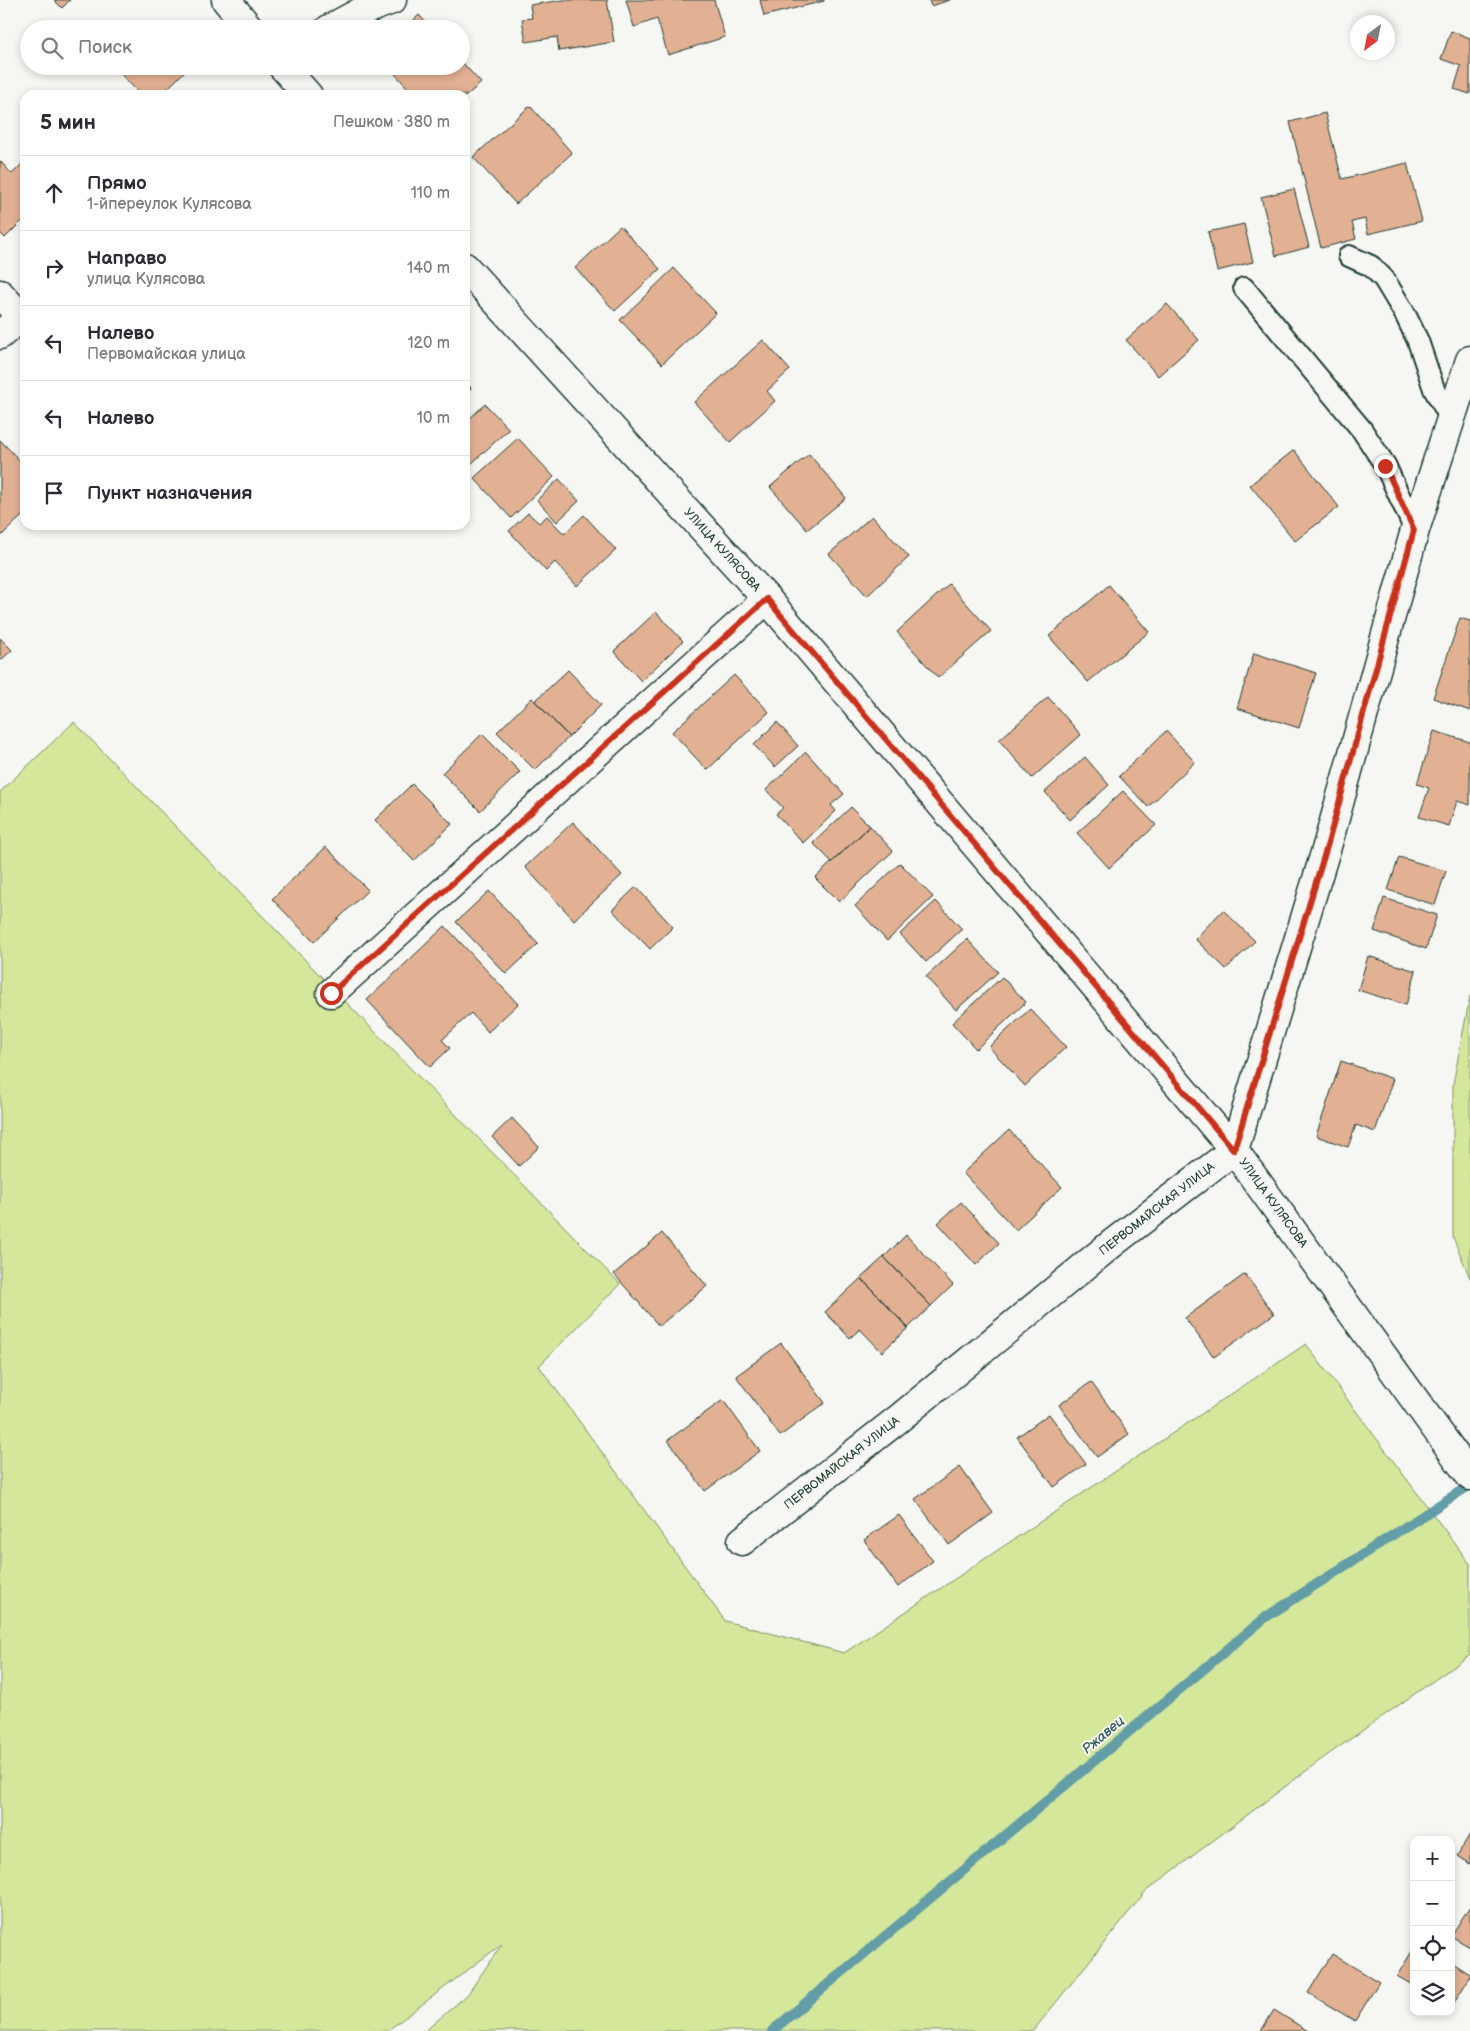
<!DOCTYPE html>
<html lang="ru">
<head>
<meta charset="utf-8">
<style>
	:root { --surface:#fff; --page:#f2f2f3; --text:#2b2b33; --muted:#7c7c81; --line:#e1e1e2 }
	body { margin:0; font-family:"Balsamiq Sans",sans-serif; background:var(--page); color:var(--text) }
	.controls { position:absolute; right:15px; bottom:15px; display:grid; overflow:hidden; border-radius:10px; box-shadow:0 2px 8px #0003 }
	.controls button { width:45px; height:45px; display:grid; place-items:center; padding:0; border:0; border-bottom:1px solid var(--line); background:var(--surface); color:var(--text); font:25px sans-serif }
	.compass { position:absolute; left:1350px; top:15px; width:45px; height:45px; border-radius:50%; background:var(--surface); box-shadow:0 2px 8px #0003; rotate:212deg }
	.stop { position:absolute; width:15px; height:15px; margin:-11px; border:4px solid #c8321e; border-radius:50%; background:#fff }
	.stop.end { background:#c8321e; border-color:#fff; box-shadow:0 1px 5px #0008 }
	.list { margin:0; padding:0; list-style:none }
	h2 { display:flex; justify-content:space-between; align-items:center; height:65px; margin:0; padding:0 20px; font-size:21px }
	h2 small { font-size:16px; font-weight:400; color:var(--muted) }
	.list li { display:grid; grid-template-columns:32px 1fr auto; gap:15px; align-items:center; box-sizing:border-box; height:75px; padding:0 20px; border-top:1px solid var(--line) }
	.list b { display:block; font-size:19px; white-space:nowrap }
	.list p { margin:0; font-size:16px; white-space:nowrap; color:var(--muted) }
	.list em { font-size:16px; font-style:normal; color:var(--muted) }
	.icon { flex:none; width:28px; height:28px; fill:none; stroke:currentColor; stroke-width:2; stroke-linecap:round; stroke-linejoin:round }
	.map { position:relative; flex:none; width:1470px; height:2031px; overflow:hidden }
	.search { position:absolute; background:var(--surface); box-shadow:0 2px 8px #0003; left:20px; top:20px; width:450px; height:55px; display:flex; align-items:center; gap:12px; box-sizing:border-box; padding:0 18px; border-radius:28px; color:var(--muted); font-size:19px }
	.panel { position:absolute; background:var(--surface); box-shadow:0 2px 8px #0003; left:20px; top:90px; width:450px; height:440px; border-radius:15px }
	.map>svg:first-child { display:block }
	.green { fill:#d4e79b; stroke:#7a9268 }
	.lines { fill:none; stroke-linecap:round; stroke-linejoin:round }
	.stream { stroke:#649da7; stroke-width:10 }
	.building { fill:#e2b093; stroke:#1f3d34 }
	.lane-casing { stroke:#1f3d34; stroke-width:24 }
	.street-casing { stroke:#1f3d34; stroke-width:31 }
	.lane { stroke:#f6f6f2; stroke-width:20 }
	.street { stroke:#f6f6f2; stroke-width:28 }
	.route { stroke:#c8321e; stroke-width:6 }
	.labels { text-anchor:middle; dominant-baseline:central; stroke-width:4; stroke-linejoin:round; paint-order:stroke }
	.street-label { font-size:12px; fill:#1f3d34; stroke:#f6f6f2 }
	.water-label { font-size:14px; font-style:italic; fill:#365d5a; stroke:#f6f6f2 }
</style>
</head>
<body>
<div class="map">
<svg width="1470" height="2031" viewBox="0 0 1470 2031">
	<rect width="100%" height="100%" fill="#f6f6f2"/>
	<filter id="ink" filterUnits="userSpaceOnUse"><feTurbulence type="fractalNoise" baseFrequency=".02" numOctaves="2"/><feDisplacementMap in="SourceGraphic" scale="10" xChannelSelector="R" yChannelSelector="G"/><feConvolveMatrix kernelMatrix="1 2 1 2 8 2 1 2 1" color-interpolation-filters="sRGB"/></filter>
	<g filter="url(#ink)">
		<!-- green -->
		<path class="green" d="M74 722 620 1284 539 1366 725 1621 844 1653 1306 1344 1470 1564V1655L1322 1759 1146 1891 1033 2031H425L467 1995 502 1944 387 2031H0V792Z
			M1470 996V1278L1453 1237V1084Z"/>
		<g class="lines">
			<!-- stream -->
			<path class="stream" d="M772 2031 1266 1617 1470 1485"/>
		</g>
		<!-- building -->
		<path class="building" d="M54 0H70L62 8Z
			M563 0H607L614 42 559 51 557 37 526 42 522 19 532 18 530 5Z
			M626 0H714L725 37 668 55 657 19 634 27Z
			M760 0H824V1L764 16Z
			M929 0H950L931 6Z
			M419 15 432 29H404Z
			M1451 31 1470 38V94L1454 89 1461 66 1441 59Z
			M461 61 481 83 465 97V95H414L388 66H461Z
			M119 66H180L185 71 161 95H141L116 69Z
			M530 106 572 153 516 204 473 157Z
			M1325 113 1342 179 1407 163 1422 221 1368 234 1365 219 1352 222 1356 239 1321 248 1290 122Z
			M0 161 12 174 25 161V218L5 238 0 233Z
			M1294 189 1309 247 1276 256 1261 197Z
			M1244 224 1253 262 1217 271 1208 232Z
			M620 226 660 269 615 311 575 268Z
			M674 268 716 313 662 364 620 320Z
			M1167 304 1199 340 1158 376 1126 340Z
			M763 340 790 370 767 391 775 401 730 442 694 402Z
			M465 381 471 388 465 394Z
			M485 404 509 429 471 464 465 458V423Z
			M518 438 554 477 511 518 474 478Z
			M0 440 25 466V513L0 537Z
			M1294 450 1339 507 1295 541 1250 485Z
			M809 454 846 498 807 530 770 487Z
			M559 479 579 501 557 522 537 500Z
			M528 513 539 523 547 516 564 534 584 515 616 550 577 586 555 562 546 571 509 531Z
			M872 516 909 557 867 596 829 554Z
			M949 584 991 631 938 678 897 632Z
			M1109 585 1149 632 1088 682 1049 636Z
			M656 612 683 641 641 681 614 651Z
			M1460 618 1470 621V711L1433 698Z
			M0 638 12 650 0 661Z
			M1254 653 1316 673 1299 728 1237 708Z
			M568 670 601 705 569 737 535 701Z
			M734 675 769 712 707 770 672 732Z
			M1048 697 1081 735 1032 778 999 740Z
			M532 698 569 737 535 770 497 732Z
			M777 722 798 746 775 767 754 745Z
			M1166 731 1195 762 1148 807 1119 776Z
			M1434 731 1470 742V805L1457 801 1449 826 1419 817 1429 788 1417 784Z
			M482 734 520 772 480 811 442 773Z
			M806 752 844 794 831 805 836 811 803 843 776 814 783 808 766 790Z
			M1085 757 1109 785 1070 820 1045 792Z
			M412 784 452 824 414 861 375 820Z
			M1123 791 1156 825 1109 868 1077 833Z
			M851 807 870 826 832 862 813 843Z
			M573 822 622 875 574 920 525 867Z
			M870 826 893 851 839 902 815 878Z
			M326 847 368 890 314 942 272 899Z
			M1399 857 1446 871 1435 905 1388 890Z
			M900 863 933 897 887 941 855 906Z
			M636 887 673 927 650 949 612 910Z
			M489 891 538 944 506 974 456 922Z
			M1384 898 1437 915 1426 949 1374 931Z
			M936 901 962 929 926 962 900 934Z
			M1223 910 1255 941 1226 969 1195 939Z
			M445 926 518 1004 488 1032 471 1013 442 1040 450 1048 430 1067 367 1000Z
			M967 939 998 972 956 1010 926 977Z
			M1368 956 1416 971 1406 1005 1358 990Z
			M1002 977 1026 1002 976 1049 952 1023Z
			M1030 1009 1066 1047 1025 1086 989 1047Z
			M1341 1061 1393 1079 1375 1132 1356 1125 1348 1147 1316 1136Z
			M512 1118 539 1147 519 1166 492 1137Z
			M1009 1130 1062 1187 1016 1230 963 1173Z
			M961 1202 999 1243 976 1265 938 1223Z
			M662 1233 707 1286 659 1326 614 1274Z
			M906 1235 953 1285 931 1306 884 1257Z
			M884 1257 931 1306 908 1328 861 1278Z
			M1245 1274 1274 1314 1214 1357 1185 1318Z
			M861 1278 908 1328 882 1352 860 1329 850 1338 825 1312Z
			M781 1343 825 1403 780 1436 736 1376Z
			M1091 1382 1129 1434 1097 1457 1059 1405Z
			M723 1400 760 1451 705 1491 668 1440Z
			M1049 1414 1086 1464 1054 1487 1017 1437Z
			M960 1467 993 1513 949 1545 915 1499Z
			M899 1515 933 1561 898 1587 864 1540Z
			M1470 1834V1864L1457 1856Z
			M1470 1906V1947L1451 1936Z
			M1414 1948V1986L1397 1976Z
			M1332 1954 1379 1982 1355 2021 1308 1993Z
			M1451 1962 1470 1974V1977L1451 2007Z
			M1274 2010 1308 2031H1261Z"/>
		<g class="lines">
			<!-- lane casing -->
			<g class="lane-casing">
				<path id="lane" d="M1349 256 1371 266 1384 279 1405 314 1418 341 1434 389 1451 419
					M1244 288 1362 430 1385 465 1415 530"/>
			</g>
			<!-- street casing -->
			<g class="street-casing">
				<path id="street" d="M226 0 250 29
					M329 29 362 11 392 0
					M282 66 308 95
					M465 267 767 599 1234 1150 1470 1476
					M0 294 21 317
					M0 335 25 314
					M331 993 767 599
					M742 1541 897 1420 1114 1242 1234 1150 1328 843 1415 530 1470 360"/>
			</g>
			<!-- lane -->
			<use href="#lane" class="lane"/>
			<!-- street -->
			<use href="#street" class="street"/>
		</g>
	</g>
	<g class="lines" filter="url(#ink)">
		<!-- route -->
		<path class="route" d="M331 993 767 599 1234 1150 1328 843 1414 530 1385 466"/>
	</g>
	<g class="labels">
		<!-- street labels -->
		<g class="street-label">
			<text transform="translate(722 550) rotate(48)">УЛИЦА КУЛЯСОВА</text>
			<text transform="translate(1273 1203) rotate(54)">УЛИЦА КУЛЯСОВА</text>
			<text transform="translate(1157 1209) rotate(-38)">ПЕРВОМАЙСКАЯ УЛИЦА</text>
			<text transform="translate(842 1463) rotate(-38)">ПЕРВОМАЙСКАЯ УЛИЦА</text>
		</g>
		<!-- water labels -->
		<g class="water-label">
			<text transform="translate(1103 1735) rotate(-40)">Ржавец</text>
		</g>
	</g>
</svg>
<div class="controls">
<button>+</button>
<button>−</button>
<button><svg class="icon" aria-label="locate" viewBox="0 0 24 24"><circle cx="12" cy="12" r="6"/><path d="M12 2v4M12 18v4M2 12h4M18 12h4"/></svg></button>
<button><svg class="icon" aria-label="layers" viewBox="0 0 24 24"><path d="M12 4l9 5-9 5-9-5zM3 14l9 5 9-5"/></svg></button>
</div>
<svg class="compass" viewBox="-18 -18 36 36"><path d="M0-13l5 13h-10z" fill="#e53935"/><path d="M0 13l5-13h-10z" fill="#7c7c81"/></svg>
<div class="stop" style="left:331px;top:993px"></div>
<div class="stop end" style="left:1385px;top:466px"></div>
<div class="search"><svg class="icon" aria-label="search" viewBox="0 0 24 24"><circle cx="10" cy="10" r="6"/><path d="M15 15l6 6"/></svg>Поиск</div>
<section class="panel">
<h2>5 мин<small>Пешком · 380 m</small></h2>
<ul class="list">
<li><svg class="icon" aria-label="ahead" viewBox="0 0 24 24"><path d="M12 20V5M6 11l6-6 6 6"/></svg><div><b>Прямо</b><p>1-йпереулок Кулясова</p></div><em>110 m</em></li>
<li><svg class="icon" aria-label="right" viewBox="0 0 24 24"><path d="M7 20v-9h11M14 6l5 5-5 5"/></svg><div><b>Направо</b><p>улица Кулясова</p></div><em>140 m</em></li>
<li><svg class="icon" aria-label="left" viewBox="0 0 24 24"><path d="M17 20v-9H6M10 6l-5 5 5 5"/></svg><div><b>Налево</b><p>Первомайская улица</p></div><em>120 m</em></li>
<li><svg class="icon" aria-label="left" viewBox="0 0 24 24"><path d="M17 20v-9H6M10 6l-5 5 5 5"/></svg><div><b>Налево</b></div><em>10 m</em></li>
<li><svg class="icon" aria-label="arrive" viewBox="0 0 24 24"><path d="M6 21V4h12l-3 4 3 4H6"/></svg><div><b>Пункт назначения</b></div></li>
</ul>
</section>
</div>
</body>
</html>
